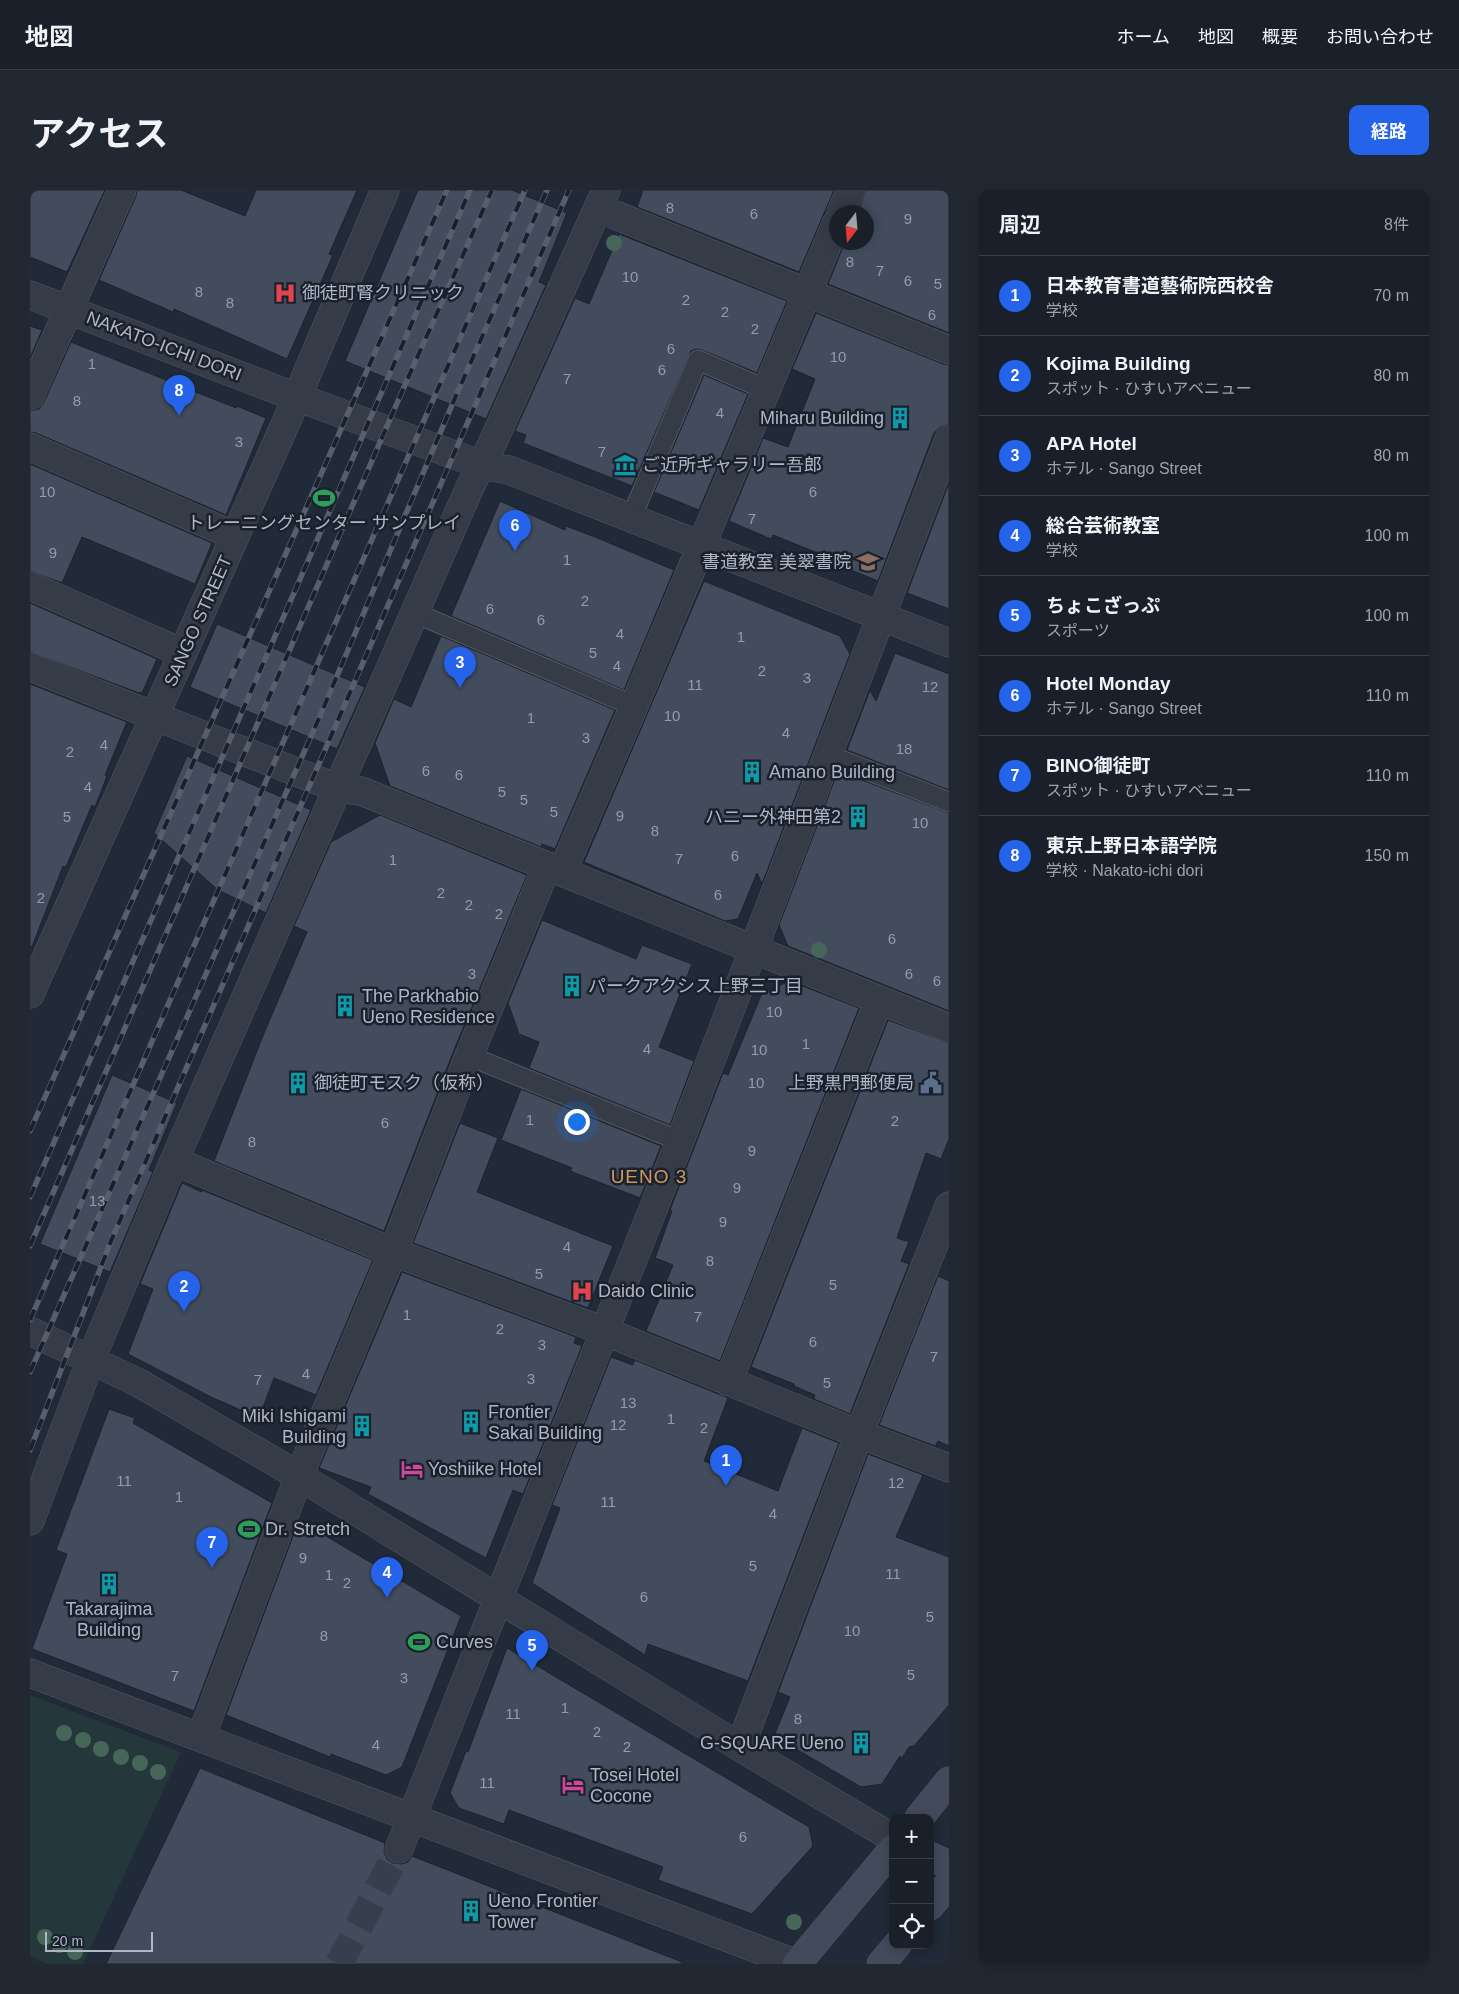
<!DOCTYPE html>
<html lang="ja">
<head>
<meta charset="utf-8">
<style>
	:root { --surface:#19202a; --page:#222832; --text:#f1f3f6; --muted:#9fa3a8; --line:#373e47; --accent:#2563eb }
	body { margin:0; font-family:Helvetica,"Noto Sans JP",sans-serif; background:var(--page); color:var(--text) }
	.controls { position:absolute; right:15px; bottom:15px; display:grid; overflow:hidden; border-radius:10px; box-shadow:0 2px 12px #0003 }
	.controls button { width:45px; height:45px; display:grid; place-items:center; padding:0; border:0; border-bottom:1px solid var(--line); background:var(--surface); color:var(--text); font:25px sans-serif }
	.compass { position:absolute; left:799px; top:15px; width:45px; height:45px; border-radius:50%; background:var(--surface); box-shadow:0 2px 12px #0003; rotate:196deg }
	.scale { position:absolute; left:15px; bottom:12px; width:108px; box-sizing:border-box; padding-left:5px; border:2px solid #afb6c5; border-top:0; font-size:14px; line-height:18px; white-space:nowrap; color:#afb6c5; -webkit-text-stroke:4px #1a212d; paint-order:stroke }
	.you { position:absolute; left:546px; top:931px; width:18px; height:18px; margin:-12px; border:4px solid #fff; border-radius:50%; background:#1a73e8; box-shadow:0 0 0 8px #1a73e833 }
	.badge { display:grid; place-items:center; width:32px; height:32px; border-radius:50%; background:var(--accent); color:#fff; font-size:16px; font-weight:700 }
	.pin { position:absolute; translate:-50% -41px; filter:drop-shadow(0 1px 2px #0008) }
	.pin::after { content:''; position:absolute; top:26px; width:18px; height:15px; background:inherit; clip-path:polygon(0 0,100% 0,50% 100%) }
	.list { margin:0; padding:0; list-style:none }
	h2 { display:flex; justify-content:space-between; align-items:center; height:65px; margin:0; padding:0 20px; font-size:21px }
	h2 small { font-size:16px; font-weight:400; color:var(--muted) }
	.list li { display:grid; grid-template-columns:32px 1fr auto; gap:15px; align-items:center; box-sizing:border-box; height:80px; padding:0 20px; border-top:1px solid var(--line) }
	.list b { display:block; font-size:19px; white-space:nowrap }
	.list p { margin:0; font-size:16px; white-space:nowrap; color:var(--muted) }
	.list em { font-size:16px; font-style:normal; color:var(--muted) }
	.icon { flex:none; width:28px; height:28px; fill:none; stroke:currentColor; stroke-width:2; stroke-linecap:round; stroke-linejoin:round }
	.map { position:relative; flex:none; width:919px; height:1774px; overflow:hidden; border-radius:10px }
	header { display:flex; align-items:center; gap:30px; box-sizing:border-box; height:70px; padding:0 25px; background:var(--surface); border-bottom:1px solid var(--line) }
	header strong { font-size:24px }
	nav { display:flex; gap:28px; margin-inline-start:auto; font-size:18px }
	.intro { display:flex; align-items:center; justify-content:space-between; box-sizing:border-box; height:120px; padding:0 30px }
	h1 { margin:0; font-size:35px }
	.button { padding:12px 22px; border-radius:10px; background:var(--accent); color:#fff; font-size:18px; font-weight:700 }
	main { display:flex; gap:30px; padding:0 30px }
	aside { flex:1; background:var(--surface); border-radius:10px; box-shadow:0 2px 12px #0003 }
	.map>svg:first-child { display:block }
	.green { fill:#24373a }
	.building { fill:#424c5d; stroke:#1c232f }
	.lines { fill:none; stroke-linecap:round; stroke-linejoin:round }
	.street-tunnel { stroke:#363f4d; stroke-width:28; stroke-dasharray:28 14; stroke-linecap:butt }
	.lane-casing { stroke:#525966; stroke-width:21 }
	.street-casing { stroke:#525966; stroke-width:29 }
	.secondary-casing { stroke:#525966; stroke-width:29 }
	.lane { stroke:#353c48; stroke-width:19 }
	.street { stroke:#353c48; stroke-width:28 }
	.secondary { stroke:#434a5b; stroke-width:28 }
	.rail-casing { stroke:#575f6f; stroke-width:5.5 }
	.rail { stroke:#1a212d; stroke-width:4; stroke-dasharray:11; stroke-linecap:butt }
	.tree { fill:#48655a }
	.labels { text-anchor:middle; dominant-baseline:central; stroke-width:5; stroke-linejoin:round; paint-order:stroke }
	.number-label { font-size:15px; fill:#949cab }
	.poi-label { font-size:18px; fill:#afb6c5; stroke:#1a212d; text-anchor:start }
	.street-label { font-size:18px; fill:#afb6c5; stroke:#1a212d }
	.neighbourhood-label { font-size:19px; letter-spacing:1px; fill:#d0975f; stroke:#1a212d }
</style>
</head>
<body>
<header>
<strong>地図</strong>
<nav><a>ホーム</a><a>地図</a><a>概要</a><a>お問い合わせ</a></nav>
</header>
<div class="intro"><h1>アクセス</h1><a class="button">経路</a></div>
<main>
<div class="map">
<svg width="919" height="1774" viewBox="0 0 919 1774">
	<rect width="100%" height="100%" fill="#212a38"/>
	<!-- green -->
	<path class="green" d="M0 1505 151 1562 53 1774H17L0 1766Z"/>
	<!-- building -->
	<path class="building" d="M0 0H75L37 82 0 67Z
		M107 0H151L215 26 226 0H327L299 64 303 65 257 169 144 119 143 122 69 90 106 6Z
		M388 0H482L537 23 509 92 516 95 456 229 315 171Z
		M613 0H804L769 82 607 17Z
		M836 0H919V143L798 94 815 52H836V22H828Z
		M589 44 757 111 727 183 672 160 666 159 661 161 602 296 493 253 496 245 485 241 545 108 559 114Z
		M786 123 913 174 919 175V234L910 237 904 243 848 391 799 371 800 368 743 345 741 349 699 331 733 248 758 257 785 189 762 179Z
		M0 136 12 140 0 168Z
		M41 152 206 218 207 216 236 228 196 325 6 243 0 242V221L9 219 14 212Z
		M674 185 718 204 669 320 624 302Z
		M0 274 182 353 165 394 52 347 32 393 0 381Z
		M919 293V419L877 403Z
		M470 311 535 340 536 336 565 347 644 380 594 500 421 426Z
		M674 391 810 446 820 464 732 694 727 683 708 729 695 731 554 672Z
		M0 413 127 469 112 503 110 502 109 503 0 462Z
		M187 434 335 497 307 559 160 497Z
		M411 446 585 520 525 659 512 654 511 657 360 596 345 553 364 509 381 517Z
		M865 463 919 484V600L817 560 840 500 846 511Z
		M0 494 97 532 75 585 77 586 65 617 62 615 36 677 33 676 2 757 0 756Z
		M157 566 281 620 236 723 188 700 124 643Z
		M808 581 919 623V821L758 756 749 735Z
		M350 625 497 685 424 860 354 1041 184 971 232 848 277 742 264 736 301 652Z
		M512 730 606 769 612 755 662 774 629 857 664 871 640 935 499 878 509 852 489 844 478 813Z
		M760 791 829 818 690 1171 616 1141 643 1075 625 1068 642 1021 640 1020 693 883 698 885 732 803Z
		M858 830 919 853V949L911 969 896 963 867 1048 879 1052 871 1071 879 1074 820 1224 784 1209 785 1205 764 1196V1194L721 1177Z
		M82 885 147 913 119 980 123 982 80 1082 10 1054Z
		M491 899 631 956 610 1008 540 981 542 978 471 950Z
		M430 933 468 948 447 1002 583 1056 558 1118 383 1053Z
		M152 993 172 1002V1000L343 1070 286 1205 244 1188 229 1228 181 1207 98 1164 123 1099 110 1094Z
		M372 1082 546 1147 544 1153 552 1156 493 1304 483 1300 456 1368 338 1304 341 1297 289 1278Z
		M908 1086 919 1091V1256L908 1251 905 1256 849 1235Z
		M581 1167 603 1175 605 1170 698 1208 674 1271 748 1301 772 1238 809 1253 718 1491 618 1454 615 1465 502 1393 530 1318 522 1315Z
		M79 1219 105 1228 103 1233 242 1313 164 1521 2 1459 37 1364 26 1360Z
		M838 1264 893 1285 866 1347 919 1367V1515L884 1556 879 1557 872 1568 870 1566 852 1594 831 1597 744 1546 760 1507 748 1502Z
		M269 1330 431 1426 372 1577 356 1585 301 1564 300 1567 196 1525Z
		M477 1458 779 1637 783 1656 722 1724 628 1690 633 1677 479 1620 474 1634 429 1618 420 1603 436 1561 438 1562Z
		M170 1578 355 1653 354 1662 357 1669 363 1673 372 1674 378 1672 382 1666 652 1772 651 1774H76Z"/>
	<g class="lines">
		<!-- street-tunnel -->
		<path class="street-tunnel" d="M309 1774 369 1659"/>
		<!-- lane casing -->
		<g class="lane-casing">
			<path id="lane" d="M601 328 668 170 737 200
				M385 423 604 516
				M798 565 919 612
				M439 866 650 951"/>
		</g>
		<!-- street casing -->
		<g class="street-casing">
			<path id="street" d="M568 18 919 160
				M811 22 821 0
				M0 105 245 199 430 267 451 275 479 280 919 453
				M0 206 92 0
				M0 257 205 346
				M0 396 153 463
				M0 477 307 598 331 601 919 838
				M532 682 604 516 806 34
				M0 804 258 228 355 0
				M144 971 363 1062 574 1141 829 1244 919 1278
				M0 1141 109 1193 269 1286 710 1557 863 1648
				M698 1192 849 810
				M0 1331 61 1169 144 971 439 299 462 254 576 0
				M0 1483 767 1774
				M171 1547 269 1286 363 1062 439 866 517 676
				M710 1557 829 1244 919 1016
				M369 1659 650 951 919 249"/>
		</g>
		<!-- secondary casing -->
		<g class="secondary-casing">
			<path id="secondary" d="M889 1628 919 1591
				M900 1666 919 1675
				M900 1716 919 1693
				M767 1774 863 1659
				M851 1774 867 1755"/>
		</g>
		<!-- lane -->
		<use href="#lane" class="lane"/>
		<!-- street -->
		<use href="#street" class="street"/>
		<!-- secondary -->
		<use href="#secondary" class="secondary"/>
		<!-- rail casing -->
		<g class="rail-casing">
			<path id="rail" d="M0 941 417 0
				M0 1007 440 0
				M0 1056 378 188 462 0
				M0 1130 495 0
				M0 1182 290 526 425 208 517 0
				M0 1260 81 1051 539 0"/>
		</g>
		<!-- rail -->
		<use href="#rail" class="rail"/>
	</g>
	<!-- trees -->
	<g class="tree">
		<circle cx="584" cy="53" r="8"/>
		<circle cx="789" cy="760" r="8"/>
		<circle cx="34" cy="1543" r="8"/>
		<circle cx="53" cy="1550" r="8"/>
		<circle cx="71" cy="1559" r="8"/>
		<circle cx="91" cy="1567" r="8"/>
		<circle cx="110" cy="1573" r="8"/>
		<circle cx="128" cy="1582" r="8"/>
		<circle cx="764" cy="1732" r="8"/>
		<circle cx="15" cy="1747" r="8"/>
		<circle cx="29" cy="1755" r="8"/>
		<circle cx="45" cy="1762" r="8"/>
	</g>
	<!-- icons -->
	<defs>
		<g id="hospital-bare" transform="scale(1.725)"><path d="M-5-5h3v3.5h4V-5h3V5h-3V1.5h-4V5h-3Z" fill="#e0444e" stroke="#1a212d" stroke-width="2.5" paint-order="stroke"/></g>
		<g id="building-bare" transform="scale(1.725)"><path d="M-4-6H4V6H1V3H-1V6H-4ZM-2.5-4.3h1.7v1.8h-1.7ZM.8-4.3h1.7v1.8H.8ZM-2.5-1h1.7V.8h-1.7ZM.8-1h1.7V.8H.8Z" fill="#0f9aa8" stroke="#1a212d" stroke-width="2.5" paint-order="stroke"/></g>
		<g id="museum-bare" transform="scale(1.725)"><path d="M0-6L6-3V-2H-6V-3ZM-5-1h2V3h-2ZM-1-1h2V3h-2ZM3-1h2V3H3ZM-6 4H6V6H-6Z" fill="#0f9aa8" stroke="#1a212d" stroke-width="2.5" paint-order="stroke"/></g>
		<g id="stadium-bare" transform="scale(1.725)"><path d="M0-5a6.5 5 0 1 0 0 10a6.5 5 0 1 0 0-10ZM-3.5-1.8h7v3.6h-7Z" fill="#2e9e5b" stroke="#1a212d" stroke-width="2.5" paint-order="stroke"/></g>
		<g id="school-bare" transform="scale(1.725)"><path d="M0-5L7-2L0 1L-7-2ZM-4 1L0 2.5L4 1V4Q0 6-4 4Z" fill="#8d6e63" stroke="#1a212d" stroke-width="2.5" paint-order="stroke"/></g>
		<g id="civic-bare" transform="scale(1.725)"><path d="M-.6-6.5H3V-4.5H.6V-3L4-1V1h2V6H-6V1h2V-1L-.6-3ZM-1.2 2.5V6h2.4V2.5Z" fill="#5c6f8a" stroke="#1a212d" stroke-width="2.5" paint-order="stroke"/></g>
		<g id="hotel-bare" transform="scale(1.725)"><path d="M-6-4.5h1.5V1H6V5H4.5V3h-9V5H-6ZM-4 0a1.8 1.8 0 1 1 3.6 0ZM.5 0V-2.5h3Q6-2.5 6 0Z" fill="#d1479c" stroke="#1a212d" stroke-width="2.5" paint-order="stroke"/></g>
	</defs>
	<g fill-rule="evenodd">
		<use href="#hospital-bare" x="255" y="103"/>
		<use href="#building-bare" x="870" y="228"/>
		<use href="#museum-bare" x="595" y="275"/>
		<use href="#stadium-bare" x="294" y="308"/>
		<use href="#school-bare" x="838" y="372"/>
		<use href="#building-bare" x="722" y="582"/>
		<use href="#building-bare" x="828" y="627"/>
		<use href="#building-bare" x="542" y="796"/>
		<use href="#building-bare" x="315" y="816"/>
		<use href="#building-bare" x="268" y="893"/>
		<use href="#civic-bare" x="901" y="893"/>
		<use href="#hospital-bare" x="552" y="1101"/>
		<use href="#building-bare" x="441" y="1232"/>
		<use href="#building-bare" x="332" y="1236"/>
		<use href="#hotel-bare" x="382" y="1279"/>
		<use href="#stadium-bare" x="219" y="1339"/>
		<use href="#building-bare" x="79" y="1394"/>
		<use href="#stadium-bare" x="389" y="1452"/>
		<use href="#building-bare" x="831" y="1553"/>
		<use href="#hotel-bare" x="543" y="1595"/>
		<use href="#building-bare" x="441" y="1721"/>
	</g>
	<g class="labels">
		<!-- number labels -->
		<g class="number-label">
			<text x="640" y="17">8</text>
			<text x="724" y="23">6</text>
			<text x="878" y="28">9</text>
			<text x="820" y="71">8</text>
			<text x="850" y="80">7</text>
			<text x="600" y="86">10</text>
			<text x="878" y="90">6</text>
			<text x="908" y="93">5</text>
			<text x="169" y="101">8</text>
			<text x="656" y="109">2</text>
			<text x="200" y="112">8</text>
			<text x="695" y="121">2</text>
			<text x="902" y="124">6</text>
			<text x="725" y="138">2</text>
			<text x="641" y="158">6</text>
			<text x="808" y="166">10</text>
			<text x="62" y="173">1</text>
			<text x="632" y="179">6</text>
			<text x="537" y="188">7</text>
			<text x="47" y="210">8</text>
			<text x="690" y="222">4</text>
			<text x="209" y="251">3</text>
			<text x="572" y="261">7</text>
			<text x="17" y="301">10</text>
			<text x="783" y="301">6</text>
			<text x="722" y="328">7</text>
			<text x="23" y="362">9</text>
			<text x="537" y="369">1</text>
			<text x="555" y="410">2</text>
			<text x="460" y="418">6</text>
			<text x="511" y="429">6</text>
			<text x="590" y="443">4</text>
			<text x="711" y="446">1</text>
			<text x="563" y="462">5</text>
			<text x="587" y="475">4</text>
			<text x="732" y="480">2</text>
			<text x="777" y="487">3</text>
			<text x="665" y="494">11</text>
			<text x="900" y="496">12</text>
			<text x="642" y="525">10</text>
			<text x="501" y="527">1</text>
			<text x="756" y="542">4</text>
			<text x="556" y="547">3</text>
			<text x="74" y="554">4</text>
			<text x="874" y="558">18</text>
			<text x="40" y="561">2</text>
			<text x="396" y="580">6</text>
			<text x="429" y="584">6</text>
			<text x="58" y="596">4</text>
			<text x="472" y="601">5</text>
			<text x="494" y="609">5</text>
			<text x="524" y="621">5</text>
			<text x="590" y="625">9</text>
			<text x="37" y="626">5</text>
			<text x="890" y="632">10</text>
			<text x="625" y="640">8</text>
			<text x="705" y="665">6</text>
			<text x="649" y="668">7</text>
			<text x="363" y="669">1</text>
			<text x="411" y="702">2</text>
			<text x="688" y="704">6</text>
			<text x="11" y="707">2</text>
			<text x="439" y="714">2</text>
			<text x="469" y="723">2</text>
			<text x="862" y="748">6</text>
			<text x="442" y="783">3</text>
			<text x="879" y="783">6</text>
			<text x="907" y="790">6</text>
			<text x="744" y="821">10</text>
			<text x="776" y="853">1</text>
			<text x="617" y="858">4</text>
			<text x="729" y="859">10</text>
			<text x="726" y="892">10</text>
			<text x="500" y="929">1</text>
			<text x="865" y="930">2</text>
			<text x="355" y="932">6</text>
			<text x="222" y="951">8</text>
			<text x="722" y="960">9</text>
			<text x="707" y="997">9</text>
			<text x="67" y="1010">13</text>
			<text x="693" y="1031">9</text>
			<text x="537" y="1056">4</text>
			<text x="680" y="1070">8</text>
			<text x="509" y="1083">5</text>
			<text x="803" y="1094">5</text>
			<text x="377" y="1124">1</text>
			<text x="668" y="1126">7</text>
			<text x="470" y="1138">2</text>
			<text x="783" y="1151">6</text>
			<text x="512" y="1154">3</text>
			<text x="904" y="1166">7</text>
			<text x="276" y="1183">4</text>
			<text x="501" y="1188">3</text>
			<text x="228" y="1189">7</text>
			<text x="797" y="1192">5</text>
			<text x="598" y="1212">13</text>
			<text x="641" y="1228">1</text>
			<text x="588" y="1234">12</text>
			<text x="674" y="1237">2</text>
			<text x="94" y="1290">11</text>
			<text x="866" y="1292">12</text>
			<text x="149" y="1306">1</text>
			<text x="578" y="1311">11</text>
			<text x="743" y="1323">4</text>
			<text x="273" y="1367">9</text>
			<text x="723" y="1375">5</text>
			<text x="863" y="1383">11</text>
			<text x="299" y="1384">1</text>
			<text x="317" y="1392">2</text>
			<text x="614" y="1406">6</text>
			<text x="900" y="1426">5</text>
			<text x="822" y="1440">10</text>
			<text x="294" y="1445">8</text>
			<text x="881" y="1484">5</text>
			<text x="145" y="1485">7</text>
			<text x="374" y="1487">3</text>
			<text x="535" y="1517">1</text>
			<text x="483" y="1523">11</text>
			<text x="768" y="1528">8</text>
			<text x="567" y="1541">2</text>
			<text x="346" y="1554">4</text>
			<text x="597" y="1556">2</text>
			<text x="457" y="1592">11</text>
			<text x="713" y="1646">6</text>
		</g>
		<!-- poi labels -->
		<g class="poi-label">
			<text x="272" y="103">御徒町腎クリニック</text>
			<text x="854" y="228" text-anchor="end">Miharu Building</text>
			<text x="612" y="275">ご近所ギャラリー吾郎</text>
			<text x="294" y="333" text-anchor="middle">トレーニングセンター サンプレイ</text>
			<text x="821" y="372" text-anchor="end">書道教室 美翠書院</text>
			<text x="739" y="582">Amano Building</text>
			<text x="811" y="627" text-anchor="end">ハニー外神田第2</text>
			<text x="558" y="796">パークアクシス上野三丁目</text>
			<text x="332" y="806">The Parkhabio<tspan x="332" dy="21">Ueno Residence</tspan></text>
			<text x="284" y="893">御徒町モスク（仮称）</text>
			<text x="884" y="893" text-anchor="end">上野黒門郵便局</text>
			<text x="568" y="1101">Daido Clinic</text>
			<text x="458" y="1222">Frontier<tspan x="458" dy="21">Sakai Building</tspan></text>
			<text x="316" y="1226" text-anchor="end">Miki Ishigami<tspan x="316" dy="21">Building</tspan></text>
			<text x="398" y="1279">Yoshiike Hotel</text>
			<text x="235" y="1339">Dr. Stretch</text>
			<text x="79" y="1419" text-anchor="middle">Takarajima<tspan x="79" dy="21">Building</tspan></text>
			<text x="406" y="1452">Curves</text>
			<text x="814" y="1553" text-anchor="end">G-SQUARE Ueno</text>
			<text x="560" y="1585">Tosei Hotel<tspan x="560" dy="21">Cocone</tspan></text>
			<text x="458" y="1711">Ueno Frontier<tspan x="458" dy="21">Tower</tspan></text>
		</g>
		<!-- street labels -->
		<g class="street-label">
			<text transform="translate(134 156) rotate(21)">NAKATO-ICHI DORI</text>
			<text transform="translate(168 431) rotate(-66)">SANGO STREET</text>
		</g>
		<!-- neighbourhood labels -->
		<g class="neighbourhood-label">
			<text x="619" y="986">UENO 3</text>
		</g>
	</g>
</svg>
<div class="controls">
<button>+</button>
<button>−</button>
<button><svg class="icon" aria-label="locate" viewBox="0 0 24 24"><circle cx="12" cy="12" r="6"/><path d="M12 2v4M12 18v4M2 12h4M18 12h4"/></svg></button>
</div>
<svg class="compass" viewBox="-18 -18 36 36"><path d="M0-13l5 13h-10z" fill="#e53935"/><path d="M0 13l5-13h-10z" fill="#9fa3a8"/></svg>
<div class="scale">20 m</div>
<div class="you"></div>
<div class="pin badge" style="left:696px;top:1296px">1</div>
<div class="pin badge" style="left:154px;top:1122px">2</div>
<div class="pin badge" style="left:430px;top:498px">3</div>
<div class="pin badge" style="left:357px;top:1408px">4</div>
<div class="pin badge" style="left:502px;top:1481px">5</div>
<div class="pin badge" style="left:485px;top:361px">6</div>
<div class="pin badge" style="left:182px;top:1378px">7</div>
<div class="pin badge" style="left:149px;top:226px">8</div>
</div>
<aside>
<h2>周辺<small>8件</small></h2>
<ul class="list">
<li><span class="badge">1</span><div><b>日本教育書道藝術院西校舎</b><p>学校</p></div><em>70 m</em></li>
<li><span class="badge">2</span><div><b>Kojima Building</b><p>スポット · ひすいアベニュー</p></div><em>80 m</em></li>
<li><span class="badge">3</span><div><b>APA Hotel</b><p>ホテル · Sango Street</p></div><em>80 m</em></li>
<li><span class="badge">4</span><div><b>総合芸術教室</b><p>学校</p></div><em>100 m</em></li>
<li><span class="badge">5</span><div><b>ちょこざっぷ</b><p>スポーツ</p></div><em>100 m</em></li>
<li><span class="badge">6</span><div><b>Hotel Monday</b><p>ホテル · Sango Street</p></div><em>110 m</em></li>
<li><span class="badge">7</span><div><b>BINO御徒町</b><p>スポット · ひすいアベニュー</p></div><em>110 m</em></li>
<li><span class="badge">8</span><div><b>東京上野日本語学院</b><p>学校 · Nakato-ichi dori</p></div><em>150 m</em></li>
</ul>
</aside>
</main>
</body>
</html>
